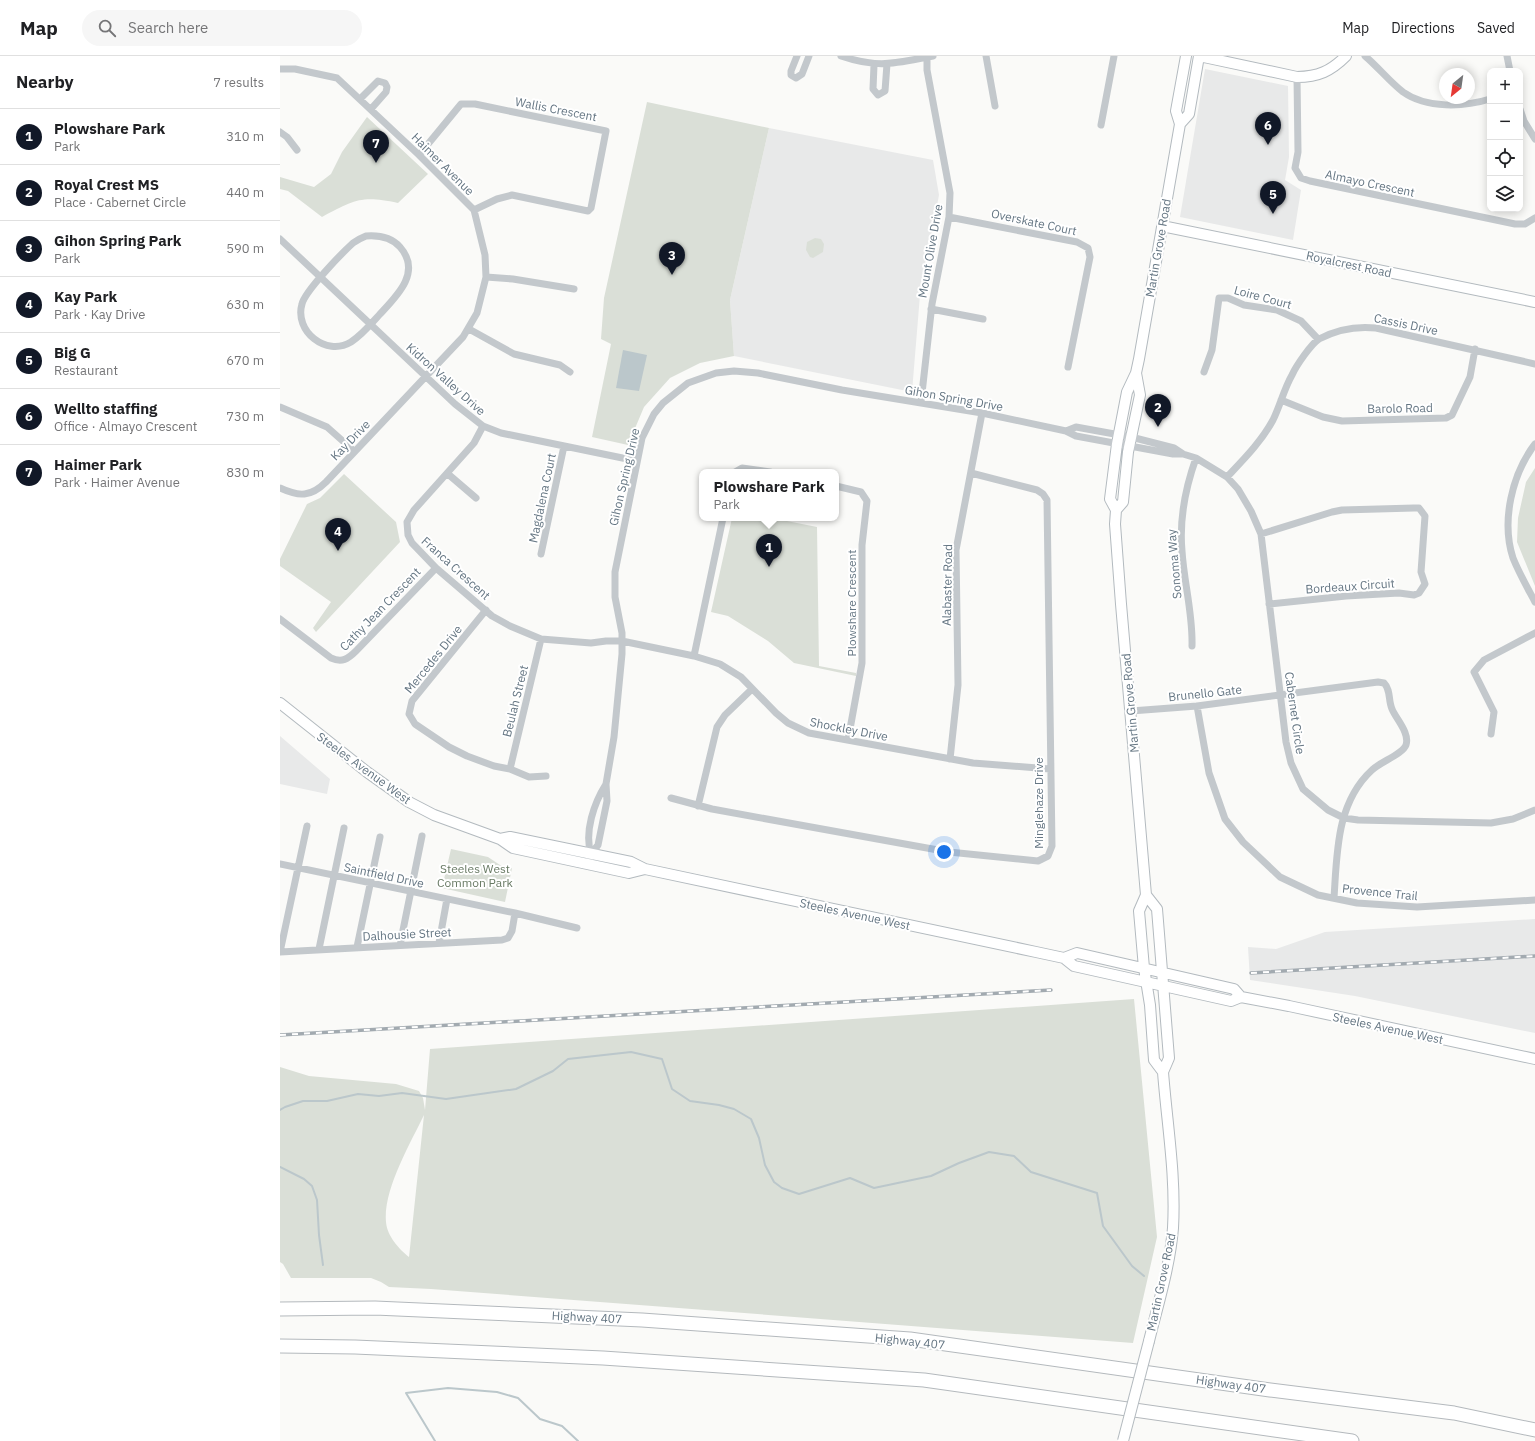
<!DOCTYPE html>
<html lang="en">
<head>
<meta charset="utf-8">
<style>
	:root { --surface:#fff; --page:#f6f6f6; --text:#202124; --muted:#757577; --line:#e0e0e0; --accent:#111827 }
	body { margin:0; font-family:"IBM Plex Sans",sans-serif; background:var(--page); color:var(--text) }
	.controls { position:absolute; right:12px; top:12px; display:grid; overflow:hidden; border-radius:8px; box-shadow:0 2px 10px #0003 }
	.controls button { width:36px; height:36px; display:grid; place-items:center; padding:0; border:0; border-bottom:1px solid var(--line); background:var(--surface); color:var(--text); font:20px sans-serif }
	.compass { position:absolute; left:1159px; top:12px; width:36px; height:36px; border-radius:50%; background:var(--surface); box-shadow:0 2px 10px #0003; rotate:209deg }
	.you { position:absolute; left:664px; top:796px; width:14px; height:14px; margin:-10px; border:3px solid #fff; border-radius:50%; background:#1a73e8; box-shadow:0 0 0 6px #1a73e833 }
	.badge { display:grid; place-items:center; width:26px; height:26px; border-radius:50%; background:var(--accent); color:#fff; font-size:13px; font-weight:700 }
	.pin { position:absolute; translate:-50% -33px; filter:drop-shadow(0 1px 2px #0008) }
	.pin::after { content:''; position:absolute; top:21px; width:14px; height:12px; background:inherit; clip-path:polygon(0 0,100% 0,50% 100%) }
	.popup { position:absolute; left:419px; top:413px; width:140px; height:52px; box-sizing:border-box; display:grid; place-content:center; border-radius:8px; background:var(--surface); filter:drop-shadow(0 1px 3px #0005); font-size:13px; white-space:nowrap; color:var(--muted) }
	.popup b { font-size:15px; color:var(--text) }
	.popup::after { content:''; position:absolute; left:50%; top:100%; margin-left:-8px; border:8px solid transparent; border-top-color:var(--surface) }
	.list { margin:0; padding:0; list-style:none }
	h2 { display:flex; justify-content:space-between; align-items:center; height:52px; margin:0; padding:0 16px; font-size:17px }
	h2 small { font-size:13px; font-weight:400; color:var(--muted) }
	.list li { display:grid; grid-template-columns:26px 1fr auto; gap:12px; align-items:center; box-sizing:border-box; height:56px; padding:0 16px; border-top:1px solid var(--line) }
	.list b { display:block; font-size:15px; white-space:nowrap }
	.list p { margin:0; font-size:13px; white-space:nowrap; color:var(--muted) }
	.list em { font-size:13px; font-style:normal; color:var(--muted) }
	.icon { flex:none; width:22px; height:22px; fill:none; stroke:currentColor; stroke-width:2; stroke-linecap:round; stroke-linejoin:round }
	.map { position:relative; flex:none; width:1255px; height:1385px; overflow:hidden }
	header { display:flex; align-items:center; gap:24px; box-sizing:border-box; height:56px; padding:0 20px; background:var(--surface); border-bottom:1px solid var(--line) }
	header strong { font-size:19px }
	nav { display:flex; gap:22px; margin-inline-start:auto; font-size:14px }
	.search { width:280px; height:36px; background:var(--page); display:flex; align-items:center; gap:10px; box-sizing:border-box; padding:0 14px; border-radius:22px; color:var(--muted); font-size:15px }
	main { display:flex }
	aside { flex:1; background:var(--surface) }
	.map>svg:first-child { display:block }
	.built { fill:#e8e9e9 }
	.green { fill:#dadfd7; fill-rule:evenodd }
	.water { fill:#bbc7cb }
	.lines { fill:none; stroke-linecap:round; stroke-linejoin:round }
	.stream { stroke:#bbc7cb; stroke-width:2 }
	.secondary-casing { stroke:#b3babf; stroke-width:12 }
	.highway-casing { stroke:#b4b9bd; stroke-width:15 }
	.street { stroke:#c3c8cc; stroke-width:7 }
	.secondary { stroke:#fff; stroke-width:10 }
	.highway { stroke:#fff; stroke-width:13 }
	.rail-casing { stroke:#a2aab0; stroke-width:3.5 }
	.rail { stroke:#fff; stroke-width:2; stroke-dasharray:6; stroke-linecap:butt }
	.secondary-bridge-casing { stroke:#b3babf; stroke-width:12; stroke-linecap:butt }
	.secondary-bridge { stroke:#fff; stroke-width:10 }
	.labels { text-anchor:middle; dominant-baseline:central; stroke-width:4; stroke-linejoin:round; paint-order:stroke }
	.street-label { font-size:12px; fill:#657683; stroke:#fff }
	.park-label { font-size:12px; fill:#687a64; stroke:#fff }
</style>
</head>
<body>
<header>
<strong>Map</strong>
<div class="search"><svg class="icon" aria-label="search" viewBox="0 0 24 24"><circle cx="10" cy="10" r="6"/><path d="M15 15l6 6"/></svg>Search here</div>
<nav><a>Map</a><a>Directions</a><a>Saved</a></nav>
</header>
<main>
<aside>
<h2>Nearby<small>7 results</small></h2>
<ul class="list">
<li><span class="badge">1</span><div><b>Plowshare Park</b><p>Park</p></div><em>310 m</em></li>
<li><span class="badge">2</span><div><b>Royal Crest MS</b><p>Place · Cabernet Circle</p></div><em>440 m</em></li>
<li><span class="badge">3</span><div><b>Gihon Spring Park</b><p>Park</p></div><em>590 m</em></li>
<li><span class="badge">4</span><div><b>Kay Park</b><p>Park · Kay Drive</p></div><em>630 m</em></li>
<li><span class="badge">5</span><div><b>Big G</b><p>Restaurant</p></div><em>670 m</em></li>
<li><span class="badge">6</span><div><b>Wellto staffing</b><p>Office · Almayo Crescent</p></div><em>730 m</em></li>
<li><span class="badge">7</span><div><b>Haimer Park</b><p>Park · Haimer Avenue</p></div><em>830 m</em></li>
</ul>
</aside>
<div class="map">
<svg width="1255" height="1385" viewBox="0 0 1255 1385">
	<rect width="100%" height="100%" fill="#fafaf8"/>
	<!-- built -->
	<path class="built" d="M925 13 1008 30 1009 101 1005 124 1021 134 1013 184 900 161Z
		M489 72 653 104 659 139 640 239 632 336 454 300 450 244Z
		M0 680 50 723 47 738 0 728Z
		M1255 863V977L1075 940 970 924 968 891 996 893 1045 876Z"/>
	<!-- green -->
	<path class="green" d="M367 46 489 72 450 244 454 300 420 307 390 322 364 351 348 389 312 381 331 288 321 283 324 242Z
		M87 61 148 118 118 147C81 139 74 144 42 161L8 135 0 133V121L34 131 51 118 62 96Z
		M535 182 541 183 544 188 543 196 533 202 530 201 526 194 527 186Z
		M1255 412V530L1237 486 1238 462 1246 426Z
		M64 418 116 466 120 486 36 576 33 572 51 546 0 510V503L27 448 40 442Z
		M452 462H492L537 471 539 610 576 617V620L514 607 488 585 448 560 431 556Z
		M171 793 208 801 220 809 232 812 225 846 162 832Z
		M854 943 877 1181 853 1287 151 1233 109 1231 101 1226 91 1222H11L3 1208 0 1206V1011L29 1020 116 1028 139 1035 143 1042 145 1054 150 993ZM144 1059 129 1201C119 1193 107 1180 106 1166 103 1134 130 1088 144 1059Z"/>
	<!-- water -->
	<path class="water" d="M343 294 367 299 359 335 336 332Z"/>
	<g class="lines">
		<!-- stream -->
		<path class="stream" d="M0 1054 5 1051 23 1045H47L78 1038 99 1040 122 1037 166 1043 236 1033 273 1015 288 1003 351 996 382 1003 392 1033 410 1045 439 1049 454 1053 471 1063 479 1082 485 1109 494 1126 502 1132 519 1138 570 1122 594 1132 651 1120 679 1107 709 1096 734 1100 751 1116 817 1137 823 1170 852 1210 864 1220
			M0 1111 24 1123 32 1130 37 1144 39 1179 43 1209
			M155 1385 126 1337 168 1332 217 1336 238 1342 260 1363 282 1370 298 1385"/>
		<!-- secondary casing -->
		<g class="secondary-casing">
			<path id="secondary" d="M919 0 1017 21C1038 21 1051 15 1066 0
				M900 68 909 58 919 0
				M882 170 1255 246
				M836 454 843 446 848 396 860 339 856 317
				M0 647 87 716 129 746 154 759 220 783 233 792 349 817 365 813
				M220 783 230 781 351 806 365 813 756 896 784 902 794 910 951 945 961 941 1009 950 1255 1003
				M866 839 877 853 889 1002 883 1016C887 1068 896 1119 893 1172 890 1210 878 1248 869 1285
				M784 902 797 897 954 933 961 941
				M883 1016 874 1004 870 949 864 912 859 855 866 839 841 548 835 468 836 454 830 443 837 388 847 336 856 317 859 303 900 68 896 55 906 0"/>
		</g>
		<!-- highway casing -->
		<g class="highway-casing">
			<path id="highway" d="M0 1253 95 1252 362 1264 630 1283 990 1334 1174 1357 1255 1374
				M0 1290 75 1291 323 1302 644 1324 1072 1385"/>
		</g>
		<!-- street -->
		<path class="street" d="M517 0 511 15V19L516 22 522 18 529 0
			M561 0C599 13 615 7 653 0
			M706 0 715 50
			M1085 0C1098 11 1110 26 1123 36 1147 53 1184 51 1210 43
			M1227 0 1230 15
			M594 9 593 33 598 39 605 35 607 8
			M0 13H15L57 22 139 99 194 154 205 199 206 221 197 257 183 281 46 426C31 441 19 441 0 432
			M1017 21 1018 96 1015 112 1021 122 1030 125 1235 168H1245L1255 162
			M80 43 98 25 105 27 107 31 106 36 91 53
			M1240 53 1244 65 1255 83
			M821 69 834 0
			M0 76 7 81 17 94
			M139 99 181 48H195L326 75 311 152 308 155 232 139 217 143 194 154
			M669 161 797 186 808 192 810 201 788 311
			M86 180C99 179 111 181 120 191 142 216 117 240 100 258 91 268 82 279 71 286 46 301 14 275 22 248 25 235 62 197 73 187 77 184 81 182 86 180Z
			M0 183 175 348 203 370 221 377 357 405
			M206 221 233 223 294 233
			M651 253 703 263
			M189 273 234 298 280 309 290 316
			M924 316 932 294 939 242H948L964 249 997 254 1021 265 1038 283
			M1001 344 1043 361 1062 365 1166 362 1172 359 1190 321 1195 293
			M641 346 652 248 669 161 670 137 647 14V0
			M0 351 47 371 74 395
			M203 370 194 387 134 454 127 466 128 479 132 487 156 512 212 560 230 570 261 583 311 587 326 585H342L414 600 440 608 461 621 496 657 508 667 529 677 693 707 770 713
			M786 375 796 371 851 381 894 392 903 398 916 402 947 421 958 433 971 455 981 478 1006 686 1011 707 1023 733 1048 754 1064 762 1078 764 1211 767 1233 763 1255 754
			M1255 388C1232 418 1221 465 1233 502 1239 517 1247 531 1255 546
			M455 416 462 412 490 416
			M168 418 196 442
			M947 421C964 403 981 386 993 364 1000 350 1004 333 1012 319 1016 310 1031 288 1039 283 1056 274 1077 270 1096 272L1255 308
			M556 430 581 436 587 445 582 489V607L568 684
			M981 478 1052 456 1062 454 1134 452H1139L1145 460 1141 516 1145 528 1139 537 1134 539 1119 537 1066 540 989 548
			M261 498 284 390
			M206 554 132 645 129 658 135 668 169 691 187 700 214 710 230 713 249 721 266 720
			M0 563 51 602C62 607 68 603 76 595L156 512
			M912 590C913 558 904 527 902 495 899 462 905 433 916 402
			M414 600 443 462
			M917 650 929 717 945 763 963 786 1000 821 1038 839 1077 847 1137 851 1255 844
			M851 655 917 650 1098 626 1104 627C1111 634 1108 644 1112 653 1116 663 1130 677 1126 689 1123 698 1100 706 1092 714 1056 747 1057 798 1054 842
			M1211 678 1214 656 1194 616 1204 604 1255 577
			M670 703 678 629 676 494 702 357
			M230 713 261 583
			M391 742 432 753 669 796 758 805 768 800 772 790 767 444 763 438 757 434 691 417
			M418 750 437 671 445 659 472 633
			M311 798C304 776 314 747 326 728
			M0 808 235 857 297 872
			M308 808 311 798 318 789 327 745 326 728 334 681 342 598V577L335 541V516L362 382 374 358 383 347 408 327 436 317 454 315 478 317 562 334 702 357 786 375 796 380 893 398H903
			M159 887 167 843
			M120 889 142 780
			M77 891 100 781
			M39 893 64 772
			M0 896 222 884 228 882 232 875 235 857
			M0 896 27 770"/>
		<!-- secondary -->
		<use href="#secondary" class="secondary"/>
		<!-- highway -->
		<use href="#highway" class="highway"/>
		<!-- rail casing -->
		<g class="rail-casing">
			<path id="rail" d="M971 917 1255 900
				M0 979 771 934"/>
		</g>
		<!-- rail -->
		<use href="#rail" class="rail"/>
		<!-- secondary-bridge casing -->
		<g class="secondary-bridge-casing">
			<path id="secondary-bridge" d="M843 1385 869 1285"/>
		</g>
		<!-- secondary-bridge -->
		<use href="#secondary-bridge" class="secondary-bridge"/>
	</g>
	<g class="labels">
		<!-- street labels -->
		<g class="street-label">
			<text transform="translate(276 53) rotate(11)">Wallis Crescent</text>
			<text transform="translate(163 108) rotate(45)">Haimer Avenue</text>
			<text transform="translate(1090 127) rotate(12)">Almayo Crescent</text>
			<text transform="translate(754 166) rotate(12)">Overskate Court</text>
			<text transform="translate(878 192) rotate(-80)">Martin Grove Road</text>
			<text transform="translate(650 195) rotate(-80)">Mount Olive Drive</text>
			<text transform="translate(1069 208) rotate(12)">Royalcrest Road</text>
			<text transform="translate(983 241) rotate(15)">Loire Court</text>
			<text transform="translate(1126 268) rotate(12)">Cassis Drive</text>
			<text transform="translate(166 323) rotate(42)">Kidron Valley Drive</text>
			<text transform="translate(674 342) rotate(10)">Gihon Spring Drive</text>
			<text transform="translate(1120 352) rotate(-1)">Barolo Road</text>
			<text transform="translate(70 384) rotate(-46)">Kay Drive</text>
			<text transform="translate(344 421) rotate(-77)">Gihon Spring Drive</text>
			<text transform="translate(262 442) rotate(-78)">Magdalena Court</text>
			<text transform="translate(894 508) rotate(-95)">Sonoma Way</text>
			<text transform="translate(176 512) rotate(42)">Franca Crescent</text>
			<text transform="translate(667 529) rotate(-89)">Alabaster Road</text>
			<text transform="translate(1070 530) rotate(-4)">Bordeaux Circuit</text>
			<text transform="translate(571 547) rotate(-90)">Plowshare Crescent</text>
			<text transform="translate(100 553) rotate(-46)">Cathy Jean Crescent</text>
			<text transform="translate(153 603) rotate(-51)">Mercedes Drive</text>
			<text transform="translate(925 637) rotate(-6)">Brunello Gate</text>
			<text transform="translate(235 645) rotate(-76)">Beulah Street</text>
			<text transform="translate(850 647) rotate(-95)">Martin Grove Road</text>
			<text transform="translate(1015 657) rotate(82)">Cabernet Circle</text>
			<text transform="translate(569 673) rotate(11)">Shockley Drive</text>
			<text transform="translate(84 712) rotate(36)">Steeles Avenue West</text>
			<text transform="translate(758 747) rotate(-90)">Minglehaze Drive</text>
			<text transform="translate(104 819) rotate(12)">Saintfield Drive</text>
			<text transform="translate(1100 836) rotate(6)">Provence Trail</text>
			<text transform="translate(575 858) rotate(12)">Steeles Avenue West</text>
			<text transform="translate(127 878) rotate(-3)">Dalhousie Street</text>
			<text transform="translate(1108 972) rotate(12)">Steeles Avenue West</text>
			<text transform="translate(881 1226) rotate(-78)">Martin Grove Road</text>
			<text transform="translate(307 1261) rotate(3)">Highway 407</text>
			<text transform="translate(630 1285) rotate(6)">Highway 407</text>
			<text transform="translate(951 1328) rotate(8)">Highway 407</text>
		</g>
		<!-- park labels -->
		<g class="park-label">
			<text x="195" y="812">Steeles West<tspan x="195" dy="14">Common Park</tspan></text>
		</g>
	</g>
</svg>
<div class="controls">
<button>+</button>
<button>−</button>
<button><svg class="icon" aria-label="locate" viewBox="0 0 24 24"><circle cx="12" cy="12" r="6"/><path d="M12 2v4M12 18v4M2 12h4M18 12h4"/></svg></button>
<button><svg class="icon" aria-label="layers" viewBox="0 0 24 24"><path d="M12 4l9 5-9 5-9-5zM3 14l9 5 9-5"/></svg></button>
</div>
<svg class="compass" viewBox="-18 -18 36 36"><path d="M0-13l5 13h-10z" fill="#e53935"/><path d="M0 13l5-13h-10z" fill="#757577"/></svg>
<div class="you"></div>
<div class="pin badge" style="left:489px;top:511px">1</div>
<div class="popup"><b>Plowshare Park</b>Park</div>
<div class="pin badge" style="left:878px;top:371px">2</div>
<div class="pin badge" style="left:392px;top:219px">3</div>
<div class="pin badge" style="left:58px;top:495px">4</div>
<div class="pin badge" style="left:993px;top:158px">5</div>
<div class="pin badge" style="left:988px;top:89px">6</div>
<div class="pin badge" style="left:96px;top:107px">7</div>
</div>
</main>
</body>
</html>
